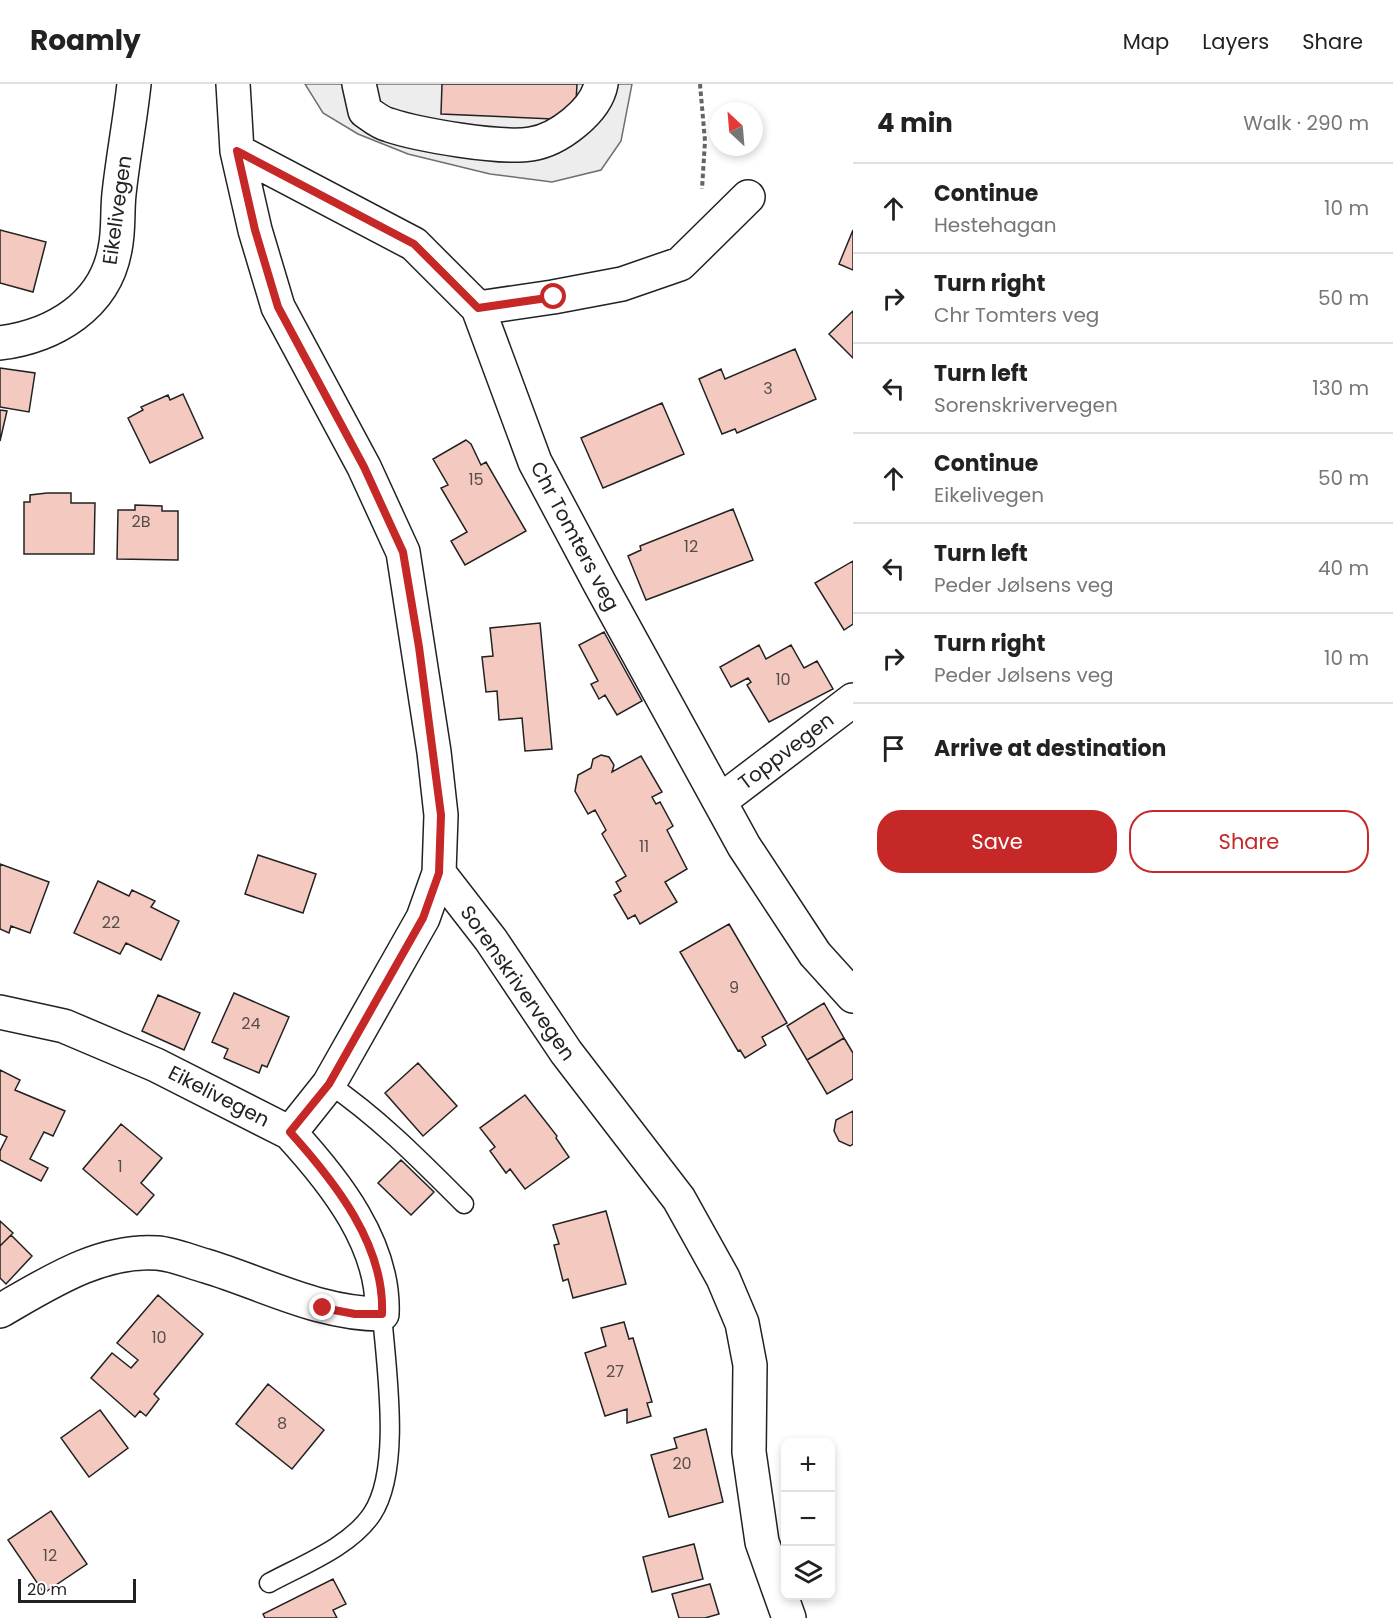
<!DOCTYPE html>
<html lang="en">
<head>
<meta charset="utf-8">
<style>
	:root { --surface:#fff; --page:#f6f6f6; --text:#222; --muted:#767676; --line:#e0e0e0; --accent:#c62828 }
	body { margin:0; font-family:Poppins,sans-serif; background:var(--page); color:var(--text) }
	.controls { position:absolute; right:18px; bottom:18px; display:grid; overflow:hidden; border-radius:12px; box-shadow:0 3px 9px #0003 }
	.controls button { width:54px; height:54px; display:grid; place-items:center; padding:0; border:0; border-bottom:2px solid var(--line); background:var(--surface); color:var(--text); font:30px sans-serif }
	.compass { position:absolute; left:709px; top:18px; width:54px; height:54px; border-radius:50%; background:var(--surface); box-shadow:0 3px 9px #0003; rotate:334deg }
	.scale { position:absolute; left:18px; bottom:15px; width:118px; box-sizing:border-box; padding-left:6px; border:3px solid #222; border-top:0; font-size:16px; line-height:21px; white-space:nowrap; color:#222; -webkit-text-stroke:4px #fff; paint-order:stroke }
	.stop { position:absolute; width:18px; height:18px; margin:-14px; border:4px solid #c62828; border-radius:50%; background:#fff }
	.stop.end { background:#c62828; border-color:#fff; box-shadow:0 2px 6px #0008 }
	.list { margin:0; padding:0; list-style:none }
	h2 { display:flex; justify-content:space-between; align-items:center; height:78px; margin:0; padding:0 24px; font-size:26px }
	h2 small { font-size:20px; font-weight:400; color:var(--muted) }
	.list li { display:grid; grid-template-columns:39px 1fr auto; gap:18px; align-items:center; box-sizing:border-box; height:90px; padding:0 24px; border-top:2px solid var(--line) }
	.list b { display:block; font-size:22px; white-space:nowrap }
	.list p { margin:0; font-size:20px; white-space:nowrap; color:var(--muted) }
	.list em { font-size:20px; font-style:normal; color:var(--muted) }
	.actions { display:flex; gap:12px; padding:18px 24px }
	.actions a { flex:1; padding:14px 0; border:2px solid var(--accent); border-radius:24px; text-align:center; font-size:21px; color:var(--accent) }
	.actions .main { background:var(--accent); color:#fff }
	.icon { flex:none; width:33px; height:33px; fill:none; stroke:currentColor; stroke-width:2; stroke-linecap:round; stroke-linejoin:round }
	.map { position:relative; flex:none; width:853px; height:1534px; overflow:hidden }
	header { display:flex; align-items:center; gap:36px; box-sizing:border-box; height:84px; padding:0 30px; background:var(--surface); border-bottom:2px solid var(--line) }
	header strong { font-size:28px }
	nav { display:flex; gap:33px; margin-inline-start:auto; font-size:21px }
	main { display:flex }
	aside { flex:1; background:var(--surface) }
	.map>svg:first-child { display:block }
	.parking { fill:#ededed; stroke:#6f6f6f; stroke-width:1.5 }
	.building { fill:#f3c9c0; stroke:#222; stroke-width:1.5 }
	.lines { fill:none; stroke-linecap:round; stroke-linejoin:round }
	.lane-casing { stroke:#222; stroke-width:21 }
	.street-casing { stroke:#222; stroke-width:36 }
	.path { stroke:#646464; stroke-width:4; stroke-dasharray:4.5 3; stroke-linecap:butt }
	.lane { stroke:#fff; stroke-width:18 }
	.street { stroke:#fff; stroke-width:33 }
	.route { stroke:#c62828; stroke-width:8 }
	.labels { text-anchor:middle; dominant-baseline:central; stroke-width:4.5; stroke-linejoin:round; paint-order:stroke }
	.number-label { font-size:16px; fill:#564c4a }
	.street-label { font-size:20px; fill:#222; stroke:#fff }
</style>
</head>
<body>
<header>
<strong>Roamly</strong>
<nav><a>Map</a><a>Layers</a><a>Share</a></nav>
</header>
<main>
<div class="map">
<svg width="853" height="1534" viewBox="0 0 853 1534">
	<rect width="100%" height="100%" fill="#fff"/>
	<!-- parking -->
	<path class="parking" d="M305 0H632L621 57 601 86 552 98 490 90 408 70 358 50 323 29Z"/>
	<!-- building -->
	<path class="building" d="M442 0H577L575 36 441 30Z
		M0 146 46 158 33 208 0 199Z
		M853 146V186L839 180Z
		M853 227V274L829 250Z
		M795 265 816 315 737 349 735 345 722 350 699 295 721 285 725 295Z
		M0 284 35 289 29 328 0 323Z
		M183 310 203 354 150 379 128 334 143 326 141 323 168 311 170 316Z
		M662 319 684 370 603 404 581 354Z
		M0 326 7 327 0 357Z
		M466 356 471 360 481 381 486 378 526 447 465 481 451 457 467 448 441 404 448 401 433 375Z
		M47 409H71V419H95L94 470H24V418H30V411Z
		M135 421 162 422V427H178V476L117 475 118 426H135Z
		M733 425 753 476 646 516 628 472 641 466 640 462Z
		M853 477V540L844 546 815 499Z
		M540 539 552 665 525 667 522 634 499 636 497 607 486 608 482 573 493 572 490 544Z
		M604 548 642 617 617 631 605 611 599 615 591 600 598 597 579 561Z
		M759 561 766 575 791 561 804 584 817 577 833 605 769 638 747 601 751 598 748 594 731 603 720 583Z
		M601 671 609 673 614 681 612 688 641 672 662 708 652 713 656 720 660 718 673 742 667 746 687 785 665 798 677 818 640 840 635 831 628 835 614 811 621 807 616 798 626 792 602 750 606 746 595 726 588 730 575 707 578 691 591 684 593 675Z
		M258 771 316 790 303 829 245 810Z
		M0 780 49 798 30 849 11 842 9 849 0 845Z
		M98 797 129 812 132 806 155 817 151 823 179 837 161 876 126 859 120 870 74 849Z
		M729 840 787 939 762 953 766 961 745 974 740 966 738 967 680 868Z
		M234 909 289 933 267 983 262 981 259 989 224 974 228 965 212 958Z
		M158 911 200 929 184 966 142 947Z
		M824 919 844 954 807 976 787 942Z
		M844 954 853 969V995L827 1010 807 976Z
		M418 979 457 1022 423 1052 385 1009Z
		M0 986 20 996 15 1006 65 1027 53 1052 44 1048 30 1075 48 1084 41 1097 0 1076V1067L7 1053 0 1050Z
		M525 1011 557 1052 556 1054 569 1073 525 1105 510 1085 506 1089 490 1067 495 1063 480 1044Z
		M853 1027V1060L850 1062 839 1057 834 1047 836 1036Z
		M121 1040 162 1074 141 1099 154 1111 137 1131 83 1085Z
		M401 1076 434 1108 411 1131 378 1099Z
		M606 1127 626 1200 573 1214 568 1195 563 1197 554 1161 559 1160 553 1141Z
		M0 1137 13 1149 0 1162Z
		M11 1151 32 1172 6 1200 0 1194V1162Z
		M158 1211 203 1250 154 1310 159 1315 146 1332 140 1327 135 1333 91 1294 112 1269 131 1284 138 1276 117 1259Z
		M624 1238 629 1255 633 1254 652 1318 647 1319 651 1332 627 1339V1325L605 1332 585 1269 606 1262 601 1244Z
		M268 1300 324 1346 292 1385 236 1340Z
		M100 1326 128 1364 89 1393 61 1354Z
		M706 1345 723 1418 669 1433 651 1371 677 1364 674 1354Z
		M51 1427 87 1480 44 1509 8 1456Z
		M694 1460 703 1495 652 1508 643 1473Z
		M333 1495 346 1520 333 1526 337 1534H265L263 1530Z
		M710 1500 719 1530 705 1534H679L672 1510Z"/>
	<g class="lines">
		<!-- lane casing -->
		<g class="lane-casing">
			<path id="lane" d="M329 1000C379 1034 421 1077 464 1120
				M269 1499C302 1481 350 1463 372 1430 402 1385 386 1283 382 1230"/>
		</g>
		<!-- street casing -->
		<g class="street-casing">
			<path id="street" d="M233 0 237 67 255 146 278 223 364 383 403 468 434 668 441 731 439 789 491 856 566 968 679 1115 723 1194 742 1239 750 1281 749 1368 762 1458 789 1534
				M359 0 365 27C372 32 380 39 389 41 419 51 500 65 531 60 558 56 596 27 601 0
				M237 67 414 160 478 224 535 378 600 500 744 762 815 870 853 912
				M478 224 553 213 622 200 680 180 748 113
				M0 259C54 252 105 222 115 165 119 147 117 128 119 110 123 73 130 37 134 0
				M720 717 853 616
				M0 928 64 942 156 981 290 1049 329 1000 423 834 439 789
				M0 1227C47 1200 100 1165 157 1169 173 1170 191 1178 206 1182 265 1200 319 1230 382 1230 385 1161 335 1098 290 1049"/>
		</g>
		<!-- path -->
		<path class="path" d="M700 0 705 57 702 105"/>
		<!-- lane -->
		<use href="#lane" class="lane"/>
		<!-- street -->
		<use href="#street" class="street"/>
	</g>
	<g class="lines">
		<!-- route -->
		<path class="route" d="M323 1224 355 1230H382C385 1161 335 1098 290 1048L329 1000 423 834 439 789 441 731 419 563 403 468 364 383 278 223 255 146 237 67 414 160 478 224 554 213"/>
	</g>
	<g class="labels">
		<!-- number labels -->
		<g class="number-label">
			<text x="768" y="304">3</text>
			<text x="476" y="395">15</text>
			<text x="141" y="437">2B</text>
			<text x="691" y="462">12</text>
			<text x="783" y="595">10</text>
			<text x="644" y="762">11</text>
			<text x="111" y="838">22</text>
			<text x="734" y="903">9</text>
			<text x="251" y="939">24</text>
			<text x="120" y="1082">1</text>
			<text x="159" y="1253">10</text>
			<text x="615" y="1287">27</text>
			<text x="282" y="1339">8</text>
			<text x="682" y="1379">20</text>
			<text x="50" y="1471">12</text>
		</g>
		<!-- street labels -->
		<g class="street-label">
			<text transform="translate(117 126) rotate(-82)">Eikelivegen</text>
			<text transform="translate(575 452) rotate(62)">Chr Tomters veg</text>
			<text transform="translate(786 667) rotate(-37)">Toppvegen</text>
			<text transform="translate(518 899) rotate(55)">Sorenskrivervegen</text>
			<text transform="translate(219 1012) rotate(27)">Eikelivegen</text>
		</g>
	</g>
</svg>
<div class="controls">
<button>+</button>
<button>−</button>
<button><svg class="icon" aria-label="layers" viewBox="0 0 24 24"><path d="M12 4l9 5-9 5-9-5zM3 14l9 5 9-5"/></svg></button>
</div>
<svg class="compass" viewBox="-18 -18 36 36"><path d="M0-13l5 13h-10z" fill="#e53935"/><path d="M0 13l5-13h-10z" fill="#767676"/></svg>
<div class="scale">20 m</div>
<div class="stop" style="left:554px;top:213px"></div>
<div class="stop end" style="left:323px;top:1224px"></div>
</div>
<aside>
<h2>4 min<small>Walk · 290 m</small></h2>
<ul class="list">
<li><svg class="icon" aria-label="ahead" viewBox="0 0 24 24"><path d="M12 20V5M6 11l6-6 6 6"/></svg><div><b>Continue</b><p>Hestehagan</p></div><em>10 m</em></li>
<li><svg class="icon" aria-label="right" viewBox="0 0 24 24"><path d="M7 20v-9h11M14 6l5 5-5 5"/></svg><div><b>Turn right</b><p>Chr Tomters veg</p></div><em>50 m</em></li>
<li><svg class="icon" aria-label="left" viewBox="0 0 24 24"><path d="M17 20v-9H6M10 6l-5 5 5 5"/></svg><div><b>Turn left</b><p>Sorenskrivervegen</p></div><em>130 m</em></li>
<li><svg class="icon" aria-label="ahead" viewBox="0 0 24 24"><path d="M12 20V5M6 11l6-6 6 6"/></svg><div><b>Continue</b><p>Eikelivegen</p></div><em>50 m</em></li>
<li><svg class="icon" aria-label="left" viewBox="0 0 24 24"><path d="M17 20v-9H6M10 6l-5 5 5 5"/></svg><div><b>Turn left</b><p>Peder Jølsens veg</p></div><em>40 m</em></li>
<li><svg class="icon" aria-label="right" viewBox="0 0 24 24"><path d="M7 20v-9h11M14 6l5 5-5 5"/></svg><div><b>Turn right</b><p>Peder Jølsens veg</p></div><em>10 m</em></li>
<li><svg class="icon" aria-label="arrive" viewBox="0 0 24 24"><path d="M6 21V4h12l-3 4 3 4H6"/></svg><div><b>Arrive at destination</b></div></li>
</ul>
<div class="actions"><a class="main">Save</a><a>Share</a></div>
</aside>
</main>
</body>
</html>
